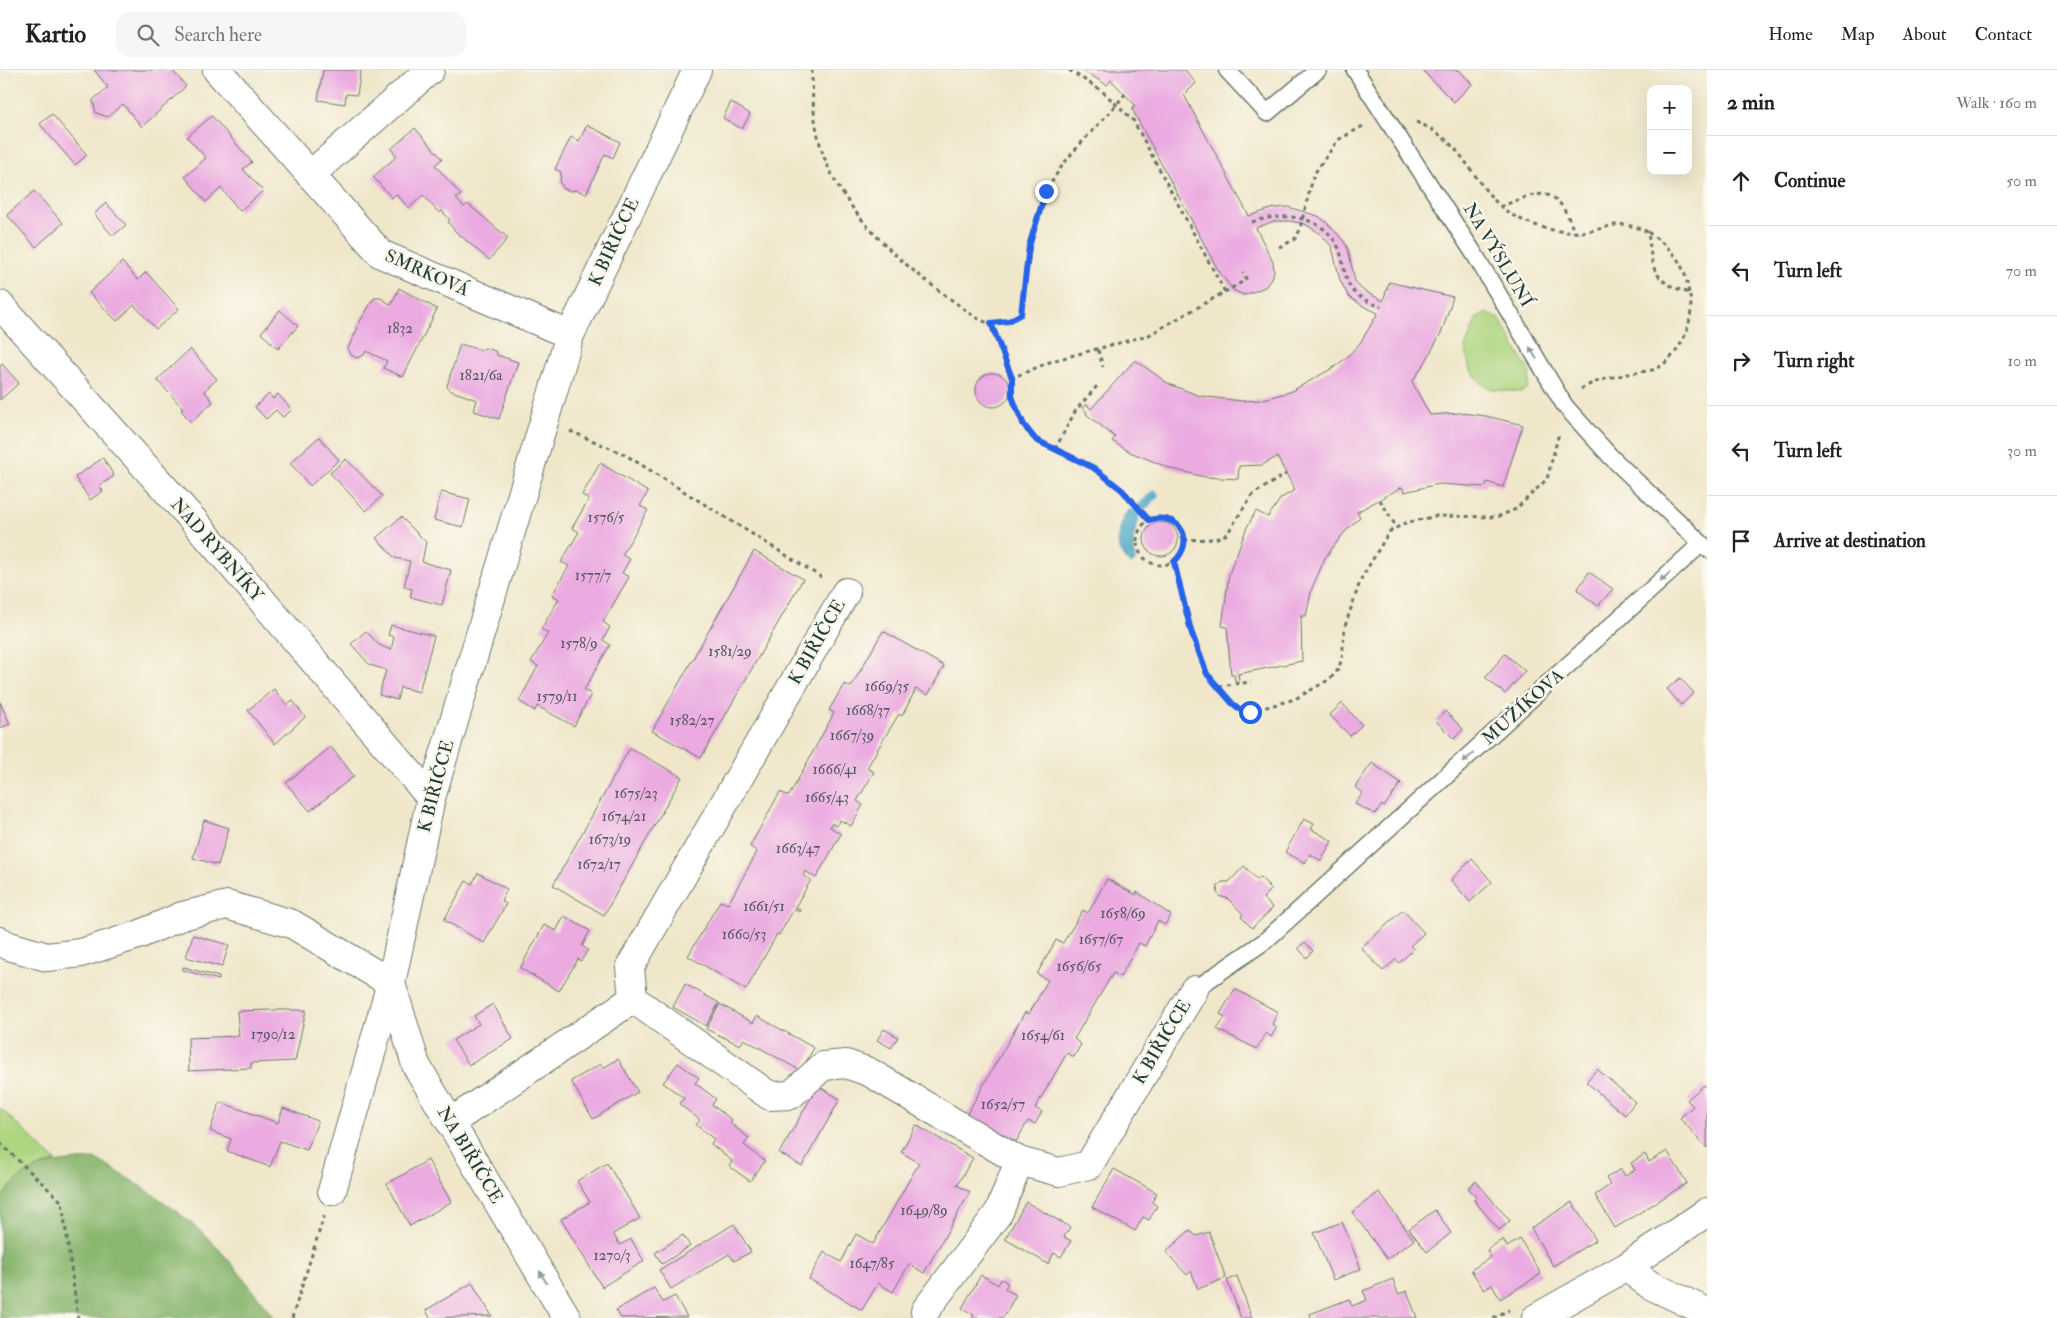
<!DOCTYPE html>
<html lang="en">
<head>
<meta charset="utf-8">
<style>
	:root { --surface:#fff; --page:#f6f6f6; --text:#222; --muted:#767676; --line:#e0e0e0 }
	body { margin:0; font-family:"IM FELL Double Pica",serif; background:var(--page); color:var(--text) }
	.controls { position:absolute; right:15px; top:15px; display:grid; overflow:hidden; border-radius:10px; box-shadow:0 5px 20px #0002 }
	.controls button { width:45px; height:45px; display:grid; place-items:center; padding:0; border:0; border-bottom:1px solid var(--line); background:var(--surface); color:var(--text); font:25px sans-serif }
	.stop { position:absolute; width:15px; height:15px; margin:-11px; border:4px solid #2563eb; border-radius:50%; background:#fff }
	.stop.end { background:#2563eb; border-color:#fff; box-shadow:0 1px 5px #0008 }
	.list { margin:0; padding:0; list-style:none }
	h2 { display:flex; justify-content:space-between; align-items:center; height:65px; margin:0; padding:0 20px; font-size:21px }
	h2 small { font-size:16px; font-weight:400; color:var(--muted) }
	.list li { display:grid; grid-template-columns:32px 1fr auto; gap:15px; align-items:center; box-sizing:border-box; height:90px; padding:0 20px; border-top:1px solid var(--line) }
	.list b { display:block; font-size:19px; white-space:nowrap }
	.list em { font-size:16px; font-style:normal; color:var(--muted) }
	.icon { flex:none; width:28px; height:28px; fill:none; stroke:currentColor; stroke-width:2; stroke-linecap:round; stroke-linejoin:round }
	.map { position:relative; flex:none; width:1707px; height:1248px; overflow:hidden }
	header { display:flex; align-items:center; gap:30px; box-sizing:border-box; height:70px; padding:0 25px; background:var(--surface); border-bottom:1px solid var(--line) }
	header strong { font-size:24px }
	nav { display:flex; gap:28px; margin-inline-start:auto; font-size:18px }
	.search { width:350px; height:45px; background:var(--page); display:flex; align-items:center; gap:12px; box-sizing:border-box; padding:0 18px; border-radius:15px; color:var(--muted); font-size:19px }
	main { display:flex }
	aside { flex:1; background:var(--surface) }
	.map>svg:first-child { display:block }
	.green { fill:#aed681; stroke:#668a5a }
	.forest { fill:#8ab76f; stroke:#547a52 }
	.water { fill:#48a6c7; stroke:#34727e }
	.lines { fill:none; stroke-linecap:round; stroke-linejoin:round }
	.stream { stroke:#48a6c7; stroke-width:9 }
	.building { fill:#ebabe1 }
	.lane-casing { stroke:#687869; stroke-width:19 }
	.street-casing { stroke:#687869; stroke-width:30 }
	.path { stroke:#687869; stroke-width:3; stroke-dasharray:4 4; stroke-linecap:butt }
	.lane { stroke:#fff; stroke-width:16 }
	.street { stroke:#fff; stroke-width:28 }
	.path-bridge { stroke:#687869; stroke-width:3; stroke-dasharray:4 4; stroke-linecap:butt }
	.oneway { fill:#8f9e9a }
	.route { stroke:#2563eb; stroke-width:6 }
	.labels { text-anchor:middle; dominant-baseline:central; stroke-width:5; stroke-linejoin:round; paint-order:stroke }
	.number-label { font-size:15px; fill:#52585f }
	.street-label { font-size:18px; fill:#1f3d34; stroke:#fbf7ec }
</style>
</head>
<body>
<header>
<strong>Kartio</strong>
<div class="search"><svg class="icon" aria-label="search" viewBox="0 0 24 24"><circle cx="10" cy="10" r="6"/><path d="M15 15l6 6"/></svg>Search here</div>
<nav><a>Home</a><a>Map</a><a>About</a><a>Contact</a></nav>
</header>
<main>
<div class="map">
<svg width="1707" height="1248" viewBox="0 0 1707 1248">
	<rect width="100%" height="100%" fill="#fbf7ec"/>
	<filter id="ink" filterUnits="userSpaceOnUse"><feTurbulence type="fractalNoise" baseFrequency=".02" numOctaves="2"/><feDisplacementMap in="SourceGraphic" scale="10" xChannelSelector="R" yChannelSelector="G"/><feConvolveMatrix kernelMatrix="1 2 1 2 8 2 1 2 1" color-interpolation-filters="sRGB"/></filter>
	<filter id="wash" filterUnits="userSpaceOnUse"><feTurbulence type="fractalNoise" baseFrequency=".0096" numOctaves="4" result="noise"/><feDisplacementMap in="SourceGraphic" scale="20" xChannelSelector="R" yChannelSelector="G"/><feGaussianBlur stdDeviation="1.12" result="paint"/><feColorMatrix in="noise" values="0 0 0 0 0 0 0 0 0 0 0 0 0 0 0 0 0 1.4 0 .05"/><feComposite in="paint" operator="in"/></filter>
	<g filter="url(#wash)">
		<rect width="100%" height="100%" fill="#f0e7cb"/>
		<!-- green -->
		<path class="green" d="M1486 243 1499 248 1530 303 1528 318 1522 322 1494 320 1482 314 1470 299 1465 278 1477 247Z
			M0 1038 56 1091C32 1100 13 1108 0 1131Z"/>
		<!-- forest -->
		<path class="forest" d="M96 1089C129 1109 162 1128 191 1153 224 1180 249 1215 274 1248H0V1131C22 1093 56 1091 96 1089Z"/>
		<!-- water -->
		<path class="water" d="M1130 439 1139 449 1133 468 1135 492 1131 494C1112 482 1116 452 1130 439Z"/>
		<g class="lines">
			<!-- stream -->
			<path class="stream" d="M1134 445 1154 425"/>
		</g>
		<g id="blocks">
			<!-- building -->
			<path class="building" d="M94 0H172L186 16 142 57 123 34 108 47 96 43 93 30 108 17Z
				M323 0H361L357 25 346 24 345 34 318 30Z
				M1082 0H1185L1196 13 1184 25 1249 146 1274 138 1288 137 1318 146 1326 152 1343 170 1348 179 1355 211 1361 219 1383 231 1389 212 1453 227 1442 261 1426 291 1412 312 1430 345 1461 343 1486 346 1523 355 1503 417 1487 412 1485 417 1439 414 1404 422 1402 417 1357 442 1360 447 1343 464 1325 488 1312 518 1306 546H1301L1302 591 1238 604 1239 610 1235 611 1234 605H1231L1227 557 1222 556 1229 504 1247 457 1256 441 1268 447 1281 428 1295 420 1277 387 1262 395 1239 396 1238 409 1205 407 1172 399 1130 382 1112 371 1115 367 1086 344 1087 342 1082 338 1086 334 1091 339 1135 290 1169 314 1200 326 1241 331 1260 330 1290 322 1333 298 1346 288 1360 273 1378 243 1363 236 1349 227 1340 210 1332 177 1321 164 1305 154 1291 151H1274L1256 158 1273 192 1274 201 1272 208 1265 217 1253 222 1244 225 1233 220 1218 200 1132 39 1135 35 1111 10 1107 15Z
				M1422 0H1459L1472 14 1454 32Z
				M731 32 750 44 742 59 723 48Z
				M52 44 87 85 75 95 40 54Z
				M212 46 252 92 243 99 263 121 240 141 221 118 206 132 185 107 206 88 187 67Z
				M587 55 620 72 613 88 605 84 586 124 577 120 571 121 564 119 560 113 561 102 555 99 571 67 579 71Z
				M415 58 442 89 435 95 461 125 456 128 459 132 464 137 468 134 508 168 489 190 455 161 448 152 450 150 442 141 439 143 423 125 409 138 396 124 392 128 373 107 397 86 391 79Z
				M34 121 63 153 36 177 7 145Z
				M106 133 126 155 113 166 94 144Z
				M122 192 138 210 146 202 179 239 156 259 134 235 117 251 89 223Z
				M399 218 437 239 403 307 383 298 387 291 366 281 364 285 357 288 351 285 348 278 358 258H356L374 228H381L391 235Z
				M280 240 298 256 278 279 261 263Z
				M460 274 481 280 485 278 495 281 497 285 518 292 499 349 474 341 477 330 449 320 447 316Z
				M190 279 217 309 204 321 213 332 191 352 181 340 183 338 157 310Z
				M2 294 19 313 0 330V296Z
				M976 320a17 17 0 1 1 34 0a17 17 0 1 1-34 0Z
				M269 324 273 329 278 324 292 340 283 347 276 340 266 349 255 337Z
				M319 367 339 390 310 416 290 393Z
				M103 388 114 406 99 416 103 421 90 430 75 407Z
				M346 389 382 426 366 441 330 403Z
				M600 393 648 422 640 436 648 440 622 485 630 489 622 503 629 507 603 552 610 557 603 570 610 575 584 620 591 624 574 656 537 636 535 641 519 631 538 596 531 592 548 563 541 559 559 529 552 525 569 496 561 492 579 462 572 458 589 429 582 425Z
				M441 422 470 429 463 457 434 450Z
				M401 447 426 472 422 492 451 500 442 535 410 527 412 519 404 517 410 491 395 488 376 468Z
				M1144 469a17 17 0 1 1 34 0a17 17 0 1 1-34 0Z
				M754 481 803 509 701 688 652 661Z
				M1589 502 1613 519 1598 536 1577 520Z
				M391 555 434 566 419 622 400 617 397 630 379 625 386 600 370 595 351 574 366 561 379 575 391 580 394 567 388 565Z
				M883 561 944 596 928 625 916 619 902 646 899 644 883 670 867 698 874 702 857 731 863 735 851 756 840 750 836 756 832 753 830 757 841 764 816 808 805 801 803 805 811 810 795 837 800 840 799 842 794 839 779 865 777 864 746 920 688 886 720 831 728 834 757 782 750 776 780 722 789 726 834 643 829 640 844 614 851 617Z
				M1505 584 1525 601 1505 624 1485 607Z
				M1680 608 1694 623 1681 635 1667 619Z
				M274 619 287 635 293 631 305 647 275 674 248 640Z
				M0 632 10 654 0 658Z
				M1342 633 1362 655 1350 666 1330 645Z
				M1445 641 1463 659 1454 669 1436 651Z
				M331 677 354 706 310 741 286 713Z
				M630 678 682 707 604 845 553 815Z
				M1372 693 1401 713 1384 737 1382 735 1375 744 1355 734 1363 723 1355 717Z
				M1304 749 1314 754 1311 759 1332 771 1321 791 1310 784 1305 793 1285 782Z
				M204 750 229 758 218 795 193 788Z
				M1472 789 1492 812 1470 832 1451 810Z
				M1244 796 1257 810 1260 807 1272 819 1263 828 1273 838 1252 858 1241 847 1243 844 1227 828 1221 827 1217 823 1218 816 1222 812H1229Z
				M478 803 507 819 501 830 506 834 484 873 444 850 466 811 472 814Z
				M1107 809 1136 825 1137 822 1171 845 1165 855 1158 851 1145 876 1139 873 1120 907 1113 903 1074 969 1081 974 1074 987 1067 983 1035 1038 1042 1042 1035 1054 1028 1051 1016 1072 967 1044 1025 942 1029 944 1048 910 1037 904 1056 870 1063 873 1083 840 1088 843Z
				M1403 840 1424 863 1410 876 1414 879 1399 893 1396 889 1383 901 1361 878Z
				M564 846 590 861 582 876 588 880 581 891 578 889 559 921 520 898 544 855 556 861Z
				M193 865 229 875 222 897 186 887Z
				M1305 872 1313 881 1307 888 1298 878Z
				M183 897 219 907V910L183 900Z
				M685 914 719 933 706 956 673 937Z
				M1235 919 1278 942 1272 954 1277 957 1271 967 1266 963 1257 979 1217 959 1225 947 1220 944Z
				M493 934 513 969 469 995 453 970 479 954 474 946Z
				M720 934 753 953 757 946 814 978 801 1001 744 969 740 975 706 959Z
				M270 940H306L295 991 251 993V998L189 1001 188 968 239 966 237 941Z
				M884 959 898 967 891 978 877 970Z
				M618 989 638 1022 593 1049 571 1011 601 994 603 998Z
				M678 993 699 1008 695 1013 716 1029 712 1035 732 1050 730 1053 749 1068 744 1075 765 1091 750 1111 729 1096 732 1091 711 1074 714 1069 696 1055 700 1050 679 1034 684 1028 663 1013Z
				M1597 999 1635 1032 1625 1045 1586 1012Z
				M1704 1015 1707 1019V1078L1680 1048 1693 1036 1687 1030Z
				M818 1016 840 1029 802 1096 779 1083Z
				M220 1032 278 1053 283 1038 318 1051 307 1080 280 1071 270 1097 227 1081 231 1069 210 1061Z
				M916 1055 973 1088 957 1115 970 1122 924 1203 909 1194 893 1222 878 1213 862 1240 809 1209 824 1182 841 1192 856 1164 873 1174 919 1093 901 1082Z
				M1667 1081 1687 1113 1615 1158 1595 1125 1610 1115 1606 1108 1621 1099 1625 1106 1635 1100 1631 1093 1645 1084 1649 1092Z
				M428 1090 451 1132 410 1156 387 1114Z
				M607 1093 640 1148 613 1164 620 1175 631 1169 644 1191 602 1217 561 1149 590 1132 577 1111Z
				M1114 1099 1157 1123 1152 1132 1157 1136 1149 1150 1143 1147 1135 1161 1092 1137Z
				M1476 1111 1510 1151 1499 1160 1474 1130 1477 1127 1468 1118Z
				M1379 1122 1414 1170 1387 1189 1352 1142Z
				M1026 1132 1070 1157 1064 1167 1071 1171 1061 1187 1054 1183 1048 1194 1005 1169Z
				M1572 1132 1596 1170 1553 1196 1531 1158Z
				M1435 1140 1451 1163 1427 1182 1409 1159Z
				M1342 1152 1361 1199 1333 1210 1314 1163Z
				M734 1154 751 1182 734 1191 729 1184 671 1219 659 1200Z
				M1190 1160 1196 1166 1209 1162 1226 1208 1198 1219 1191 1201 1187 1205 1166 1182Z
				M683 1165 690 1176 662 1194 655 1183Z
				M1503 1169 1507 1177 1520 1169 1541 1204 1500 1229 1492 1215 1484 1220 1471 1200 1491 1187 1487 1180Z
				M981 1205 998 1215 1001 1209 1008 1213 1005 1219 1016 1225 1003 1248H972L974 1245 962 1238Z
				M1237 1206 1252 1248H1241L1227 1210Z
				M1393 1209 1398 1224 1407 1221 1417 1248H1311L1310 1244 1349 1229 1352 1236 1367 1230 1363 1221Z
				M472 1213 492 1246 430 1248 426 1240Z
				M654 1218 663 1232 675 1226 687 1247 621 1248 616 1240Z"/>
		</g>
	</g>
	<g filter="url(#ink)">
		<use href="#blocks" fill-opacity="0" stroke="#687869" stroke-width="1"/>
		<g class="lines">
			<!-- lane casing -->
			<g class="lane-casing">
				<path id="lane" d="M1227 0 1267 43 1318 0
					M1355 0 1475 185 1565 336 1611 387 1707 479
					M1194 920 1265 871 1701 474"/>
			</g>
			<!-- street casing -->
			<g class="street-casing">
				<path id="street" d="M217 0 381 184 570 265
					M310 105 430 0
					M0 235 194 451 431 728
					M0 871 9 876 47 887 81 883 138 865 182 846 227 835 292 854 391 913 416 995 567 1248
					M633 929 770 1026 791 1025 823 996 846 994 869 1002 1019 1091 1059 1102 1089 1095 1194 920
					M451 1052 633 929 630 897 846 522
					M332 1121 391 913 431 728 570 265 697 0
					M1626 1197 1650 1215 1707 1242
					M925 1241 999 1142 1019 1091
					M1536 1248 1626 1197 1707 1142"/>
			</g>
			<!-- path -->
			<path class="path" d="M812 0C812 35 815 71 831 103 859 158 907 198 956 233 966 240 980 253 992 253 1002 253 1012 249 1021 244 1027 195 1030 141 1060 99 1079 72 1105 50 1125 24
				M1069 0 1102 21 1133 50 1225 222
				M1416 52C1469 72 1473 122 1514 146 1533 156 1560 164 1581 162 1613 159 1614 147 1648 162 1653 199 1650 210 1689 223 1697 249 1680 288 1655 299 1651 301 1645 301 1640 302 1620 306 1599 308 1581 319
				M1500 137C1542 120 1557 113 1574 162
				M1648 162C1674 181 1684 191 1689 223
				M1279 177 1294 170 1299 162 1314 104 1338 70 1363 56
				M991 253 1012 308
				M1098 280 1103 297
				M570 361 624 384 821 507
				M1055 379 1076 340 1097 316
				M1380 430 1397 458
				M1137 471a24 24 0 1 1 48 0a24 24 0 1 1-48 0Z
				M1149 450C1134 424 1095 399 1069 385 1059 381 1046 377 1037 371 1018 358 1012 329 1012 308L1052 291 1149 265 1244 211 1246 208 1243 202
				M1184 470 1215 469 1227 464 1252 425 1286 404
				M1174 492 1191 561 1207 603 1232 633 1242 641 1249 642 1295 629 1330 609 1338 600 1342 588 1345 556 1361 509 1389 462 1405 453 1437 446 1497 447 1516 439 1547 409 1559 363
				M1219 616 1251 612
				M0 1073 62 1132 78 1248
				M292 1248 324 1146
				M1493 1248 1509 1240"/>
			<!-- lane -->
			<use href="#lane" class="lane"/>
			<!-- street -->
			<use href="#street" class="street"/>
			<!-- path-bridge -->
			<path class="path-bridge" d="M1252 152C1283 142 1324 144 1339 179 1345 194 1343 210 1354 222 1361 229 1372 233 1381 237"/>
		</g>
		<!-- one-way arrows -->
		<defs><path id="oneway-solid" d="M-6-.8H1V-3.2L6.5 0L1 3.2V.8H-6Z" transform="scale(1.25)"/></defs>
		<g class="oneway">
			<use href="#oneway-solid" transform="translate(1533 283) rotate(-121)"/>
			<use href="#oneway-solid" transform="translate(1665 507) rotate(138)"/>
			<use href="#oneway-solid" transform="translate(1468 688) rotate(138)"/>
			<use href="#oneway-solid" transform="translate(543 1207) rotate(-121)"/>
		</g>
	</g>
	<g class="lines" filter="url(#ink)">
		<!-- route -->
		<path class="route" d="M1046 121 1029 176 1021 244 1009 251 991 253 1012 308V326L1016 337 1024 355 1036 370 1094 398 1122 420 1149 450C1179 442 1197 470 1174 492L1191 561 1207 604 1232 633 1242 641 1250 642"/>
	</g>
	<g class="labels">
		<!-- number labels -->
		<g class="number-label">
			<text x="400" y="258">1832</text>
			<text x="481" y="305">1821/6a</text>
			<text x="606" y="447">1576/5</text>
			<text x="593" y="505">1577/7</text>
			<text x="579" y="573">1578/9</text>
			<text x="730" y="581">1581/29</text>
			<text x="887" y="616">1669/35</text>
			<text x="557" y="626">1579/11</text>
			<text x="868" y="640">1668/37</text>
			<text x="692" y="650">1582/27</text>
			<text x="852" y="665">1667/39</text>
			<text x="835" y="699">1666/41</text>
			<text x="636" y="723">1675/23</text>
			<text x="827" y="727">1665/43</text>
			<text x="624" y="746">1674/21</text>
			<text x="610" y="769">1673/19</text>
			<text x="798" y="778">1663/47</text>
			<text x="599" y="794">1672/17</text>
			<text x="764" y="836">1661/51</text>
			<text x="1123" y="843">1658/69</text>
			<text x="744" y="864">1660/53</text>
			<text x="1101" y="869">1657/67</text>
			<text x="1079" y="896">1656/65</text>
			<text x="273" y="964">1790/12</text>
			<text x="1043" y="965">1654/61</text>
			<text x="1003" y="1034">1652/57</text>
			<text x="924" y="1140">1649/89</text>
			<text x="612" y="1185">1270/3</text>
			<text x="872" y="1193">1647/85</text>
		</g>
		<!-- street labels -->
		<g class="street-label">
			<text transform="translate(614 172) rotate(-65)">K BIŘIČCE</text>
			<text transform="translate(1498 185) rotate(59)">NA VÝSLUNÍ</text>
			<text transform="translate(427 203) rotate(24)">SMRKOVÁ</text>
			<text transform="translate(217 480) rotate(49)">NAD RYBNÍKY</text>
			<text transform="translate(817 572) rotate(-60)">K BIŘIČCE</text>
			<text transform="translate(1523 637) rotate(-42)">MUŽÍKOVA</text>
			<text transform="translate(436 716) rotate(-75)">K BIŘIČCE</text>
			<text transform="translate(1162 972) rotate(-59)">K BIŘIČCE</text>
			<text transform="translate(470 1085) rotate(59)">NA BIŘIČCE</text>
		</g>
	</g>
</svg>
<div class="controls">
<button>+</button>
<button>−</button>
</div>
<div class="stop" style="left:1250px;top:642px"></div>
<div class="stop end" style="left:1046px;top:121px"></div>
</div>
<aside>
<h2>2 min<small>Walk · 160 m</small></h2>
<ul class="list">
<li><svg class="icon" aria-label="ahead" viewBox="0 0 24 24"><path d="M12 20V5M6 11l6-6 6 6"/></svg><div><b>Continue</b></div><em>50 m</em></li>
<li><svg class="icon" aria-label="left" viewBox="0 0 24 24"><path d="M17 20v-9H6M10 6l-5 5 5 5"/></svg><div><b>Turn left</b></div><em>70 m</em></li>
<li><svg class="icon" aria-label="right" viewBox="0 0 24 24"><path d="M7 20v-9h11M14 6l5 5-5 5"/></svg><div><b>Turn right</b></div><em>10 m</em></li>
<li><svg class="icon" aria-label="left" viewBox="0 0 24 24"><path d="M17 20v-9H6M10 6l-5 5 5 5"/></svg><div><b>Turn left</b></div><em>30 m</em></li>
<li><svg class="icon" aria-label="arrive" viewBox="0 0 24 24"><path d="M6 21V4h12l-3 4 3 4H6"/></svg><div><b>Arrive at destination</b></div></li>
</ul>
</aside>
</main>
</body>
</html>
